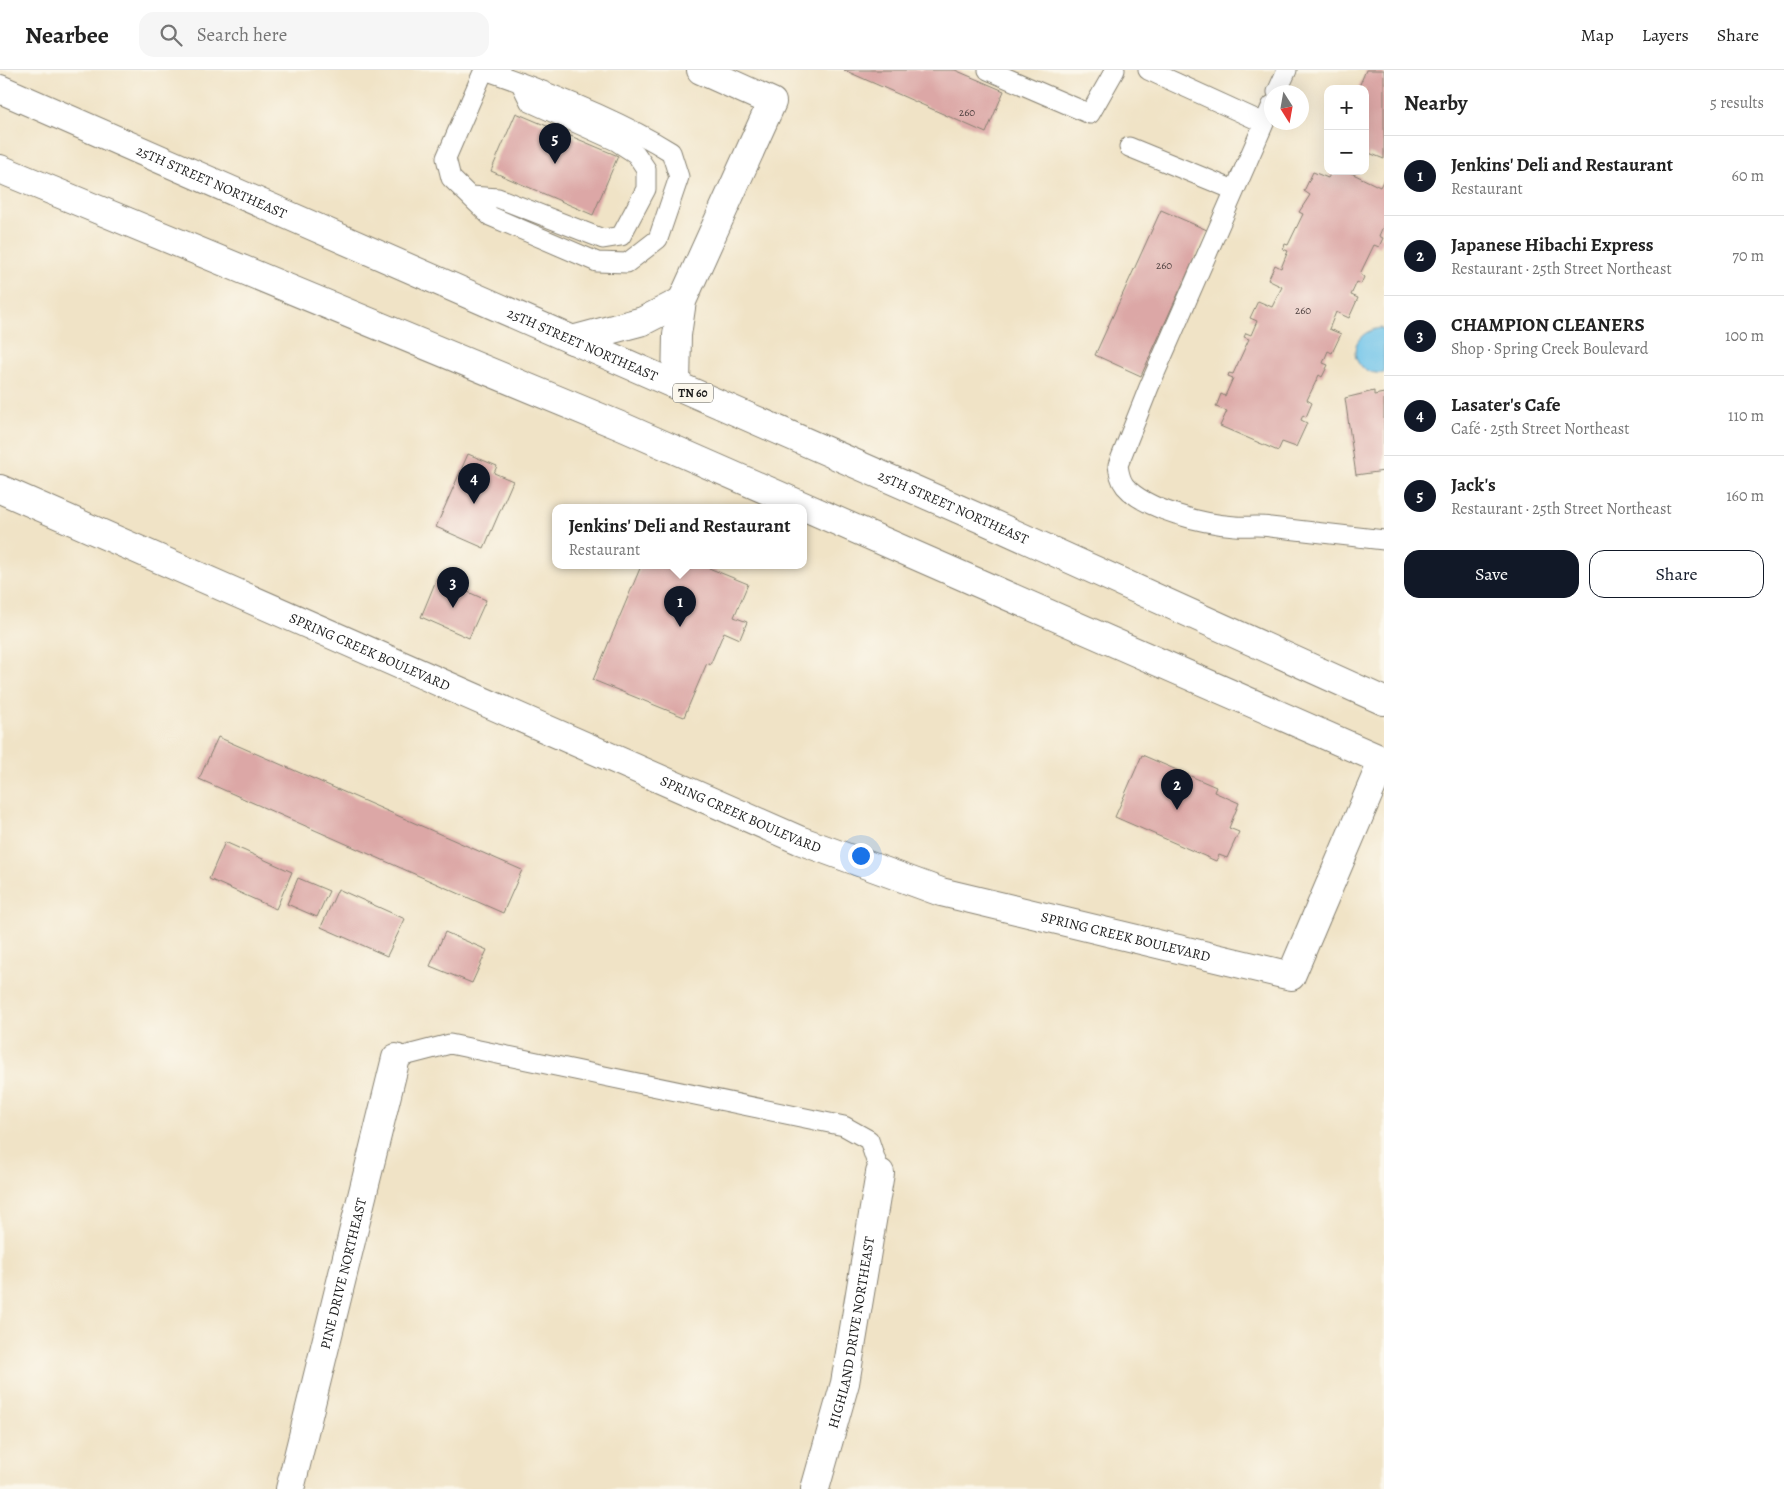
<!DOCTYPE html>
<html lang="en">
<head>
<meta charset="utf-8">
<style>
	:root { --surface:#fff; --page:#f6f6f6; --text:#222; --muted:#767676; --line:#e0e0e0; --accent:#111827 }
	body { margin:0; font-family:Alegreya,serif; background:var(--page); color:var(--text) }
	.controls { position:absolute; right:15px; top:15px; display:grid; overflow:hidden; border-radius:10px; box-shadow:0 5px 20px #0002 }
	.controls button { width:45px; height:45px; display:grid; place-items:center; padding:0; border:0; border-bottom:1px solid var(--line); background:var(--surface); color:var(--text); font:25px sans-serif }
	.compass { position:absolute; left:1264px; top:15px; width:45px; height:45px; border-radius:50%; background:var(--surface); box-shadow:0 5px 20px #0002; rotate:169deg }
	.you { position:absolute; left:860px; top:785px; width:18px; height:18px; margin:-12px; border:4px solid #fff; border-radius:50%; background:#1a73e8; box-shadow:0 0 0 8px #1a73e833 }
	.badge { display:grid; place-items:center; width:32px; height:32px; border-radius:50%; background:var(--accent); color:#fff; font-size:16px; font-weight:700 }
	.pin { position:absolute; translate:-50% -41px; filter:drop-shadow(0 1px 2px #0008) }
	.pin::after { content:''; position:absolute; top:26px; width:18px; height:15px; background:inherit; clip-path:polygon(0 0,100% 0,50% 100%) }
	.popup { position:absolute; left:552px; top:434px; width:255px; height:65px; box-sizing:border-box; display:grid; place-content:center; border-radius:10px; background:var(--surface); filter:drop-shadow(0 1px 4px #0005); font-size:16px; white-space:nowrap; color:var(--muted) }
	.popup b { font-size:19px; color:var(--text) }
	.popup::after { content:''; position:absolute; left:50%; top:100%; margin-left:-10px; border:10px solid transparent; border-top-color:var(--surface) }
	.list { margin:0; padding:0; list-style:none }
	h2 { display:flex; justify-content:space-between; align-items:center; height:65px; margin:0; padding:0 20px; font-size:21px }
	h2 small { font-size:16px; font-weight:400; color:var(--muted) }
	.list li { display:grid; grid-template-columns:32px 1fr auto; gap:15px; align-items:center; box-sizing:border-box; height:80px; padding:0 20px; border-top:1px solid var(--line) }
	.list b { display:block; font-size:19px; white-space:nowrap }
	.list p { margin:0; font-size:16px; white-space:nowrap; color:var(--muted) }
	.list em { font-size:16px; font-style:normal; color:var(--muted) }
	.actions { display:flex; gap:10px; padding:15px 20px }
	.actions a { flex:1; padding:11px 0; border:1px solid var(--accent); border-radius:15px; text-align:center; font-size:18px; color:var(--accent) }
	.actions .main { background:var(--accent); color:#fff }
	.icon { flex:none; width:28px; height:28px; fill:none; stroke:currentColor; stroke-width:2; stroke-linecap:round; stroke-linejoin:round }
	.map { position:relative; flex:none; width:1384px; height:1419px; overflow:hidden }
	header { display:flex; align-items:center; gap:30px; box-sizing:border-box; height:70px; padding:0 25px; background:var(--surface); border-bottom:1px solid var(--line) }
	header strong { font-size:24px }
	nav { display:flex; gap:28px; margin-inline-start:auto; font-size:18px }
	.search { width:350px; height:45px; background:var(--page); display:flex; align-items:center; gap:12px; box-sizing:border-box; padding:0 18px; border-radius:15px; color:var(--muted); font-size:19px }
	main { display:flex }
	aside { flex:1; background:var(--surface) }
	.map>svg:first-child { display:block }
	.water { fill:#6cc2e9; stroke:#446f82 }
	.building { fill:#dca7a6 }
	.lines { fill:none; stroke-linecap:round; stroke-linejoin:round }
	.lane-casing { stroke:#868071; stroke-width:21 }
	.street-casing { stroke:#868071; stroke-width:30 }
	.highway-casing { stroke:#868071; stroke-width:30 }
	.lane { stroke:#fff; stroke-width:19 }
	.street { stroke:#fff; stroke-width:28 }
	.highway { stroke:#fff; stroke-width:28 }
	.labels { text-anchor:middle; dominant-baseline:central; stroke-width:5; stroke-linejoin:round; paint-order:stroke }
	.number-label { font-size:11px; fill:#4c3f3e }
	.shield { fill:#fbf7ec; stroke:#5f5e5a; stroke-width:1 }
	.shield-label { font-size:12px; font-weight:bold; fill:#1c1c1c }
	.street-label { font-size:14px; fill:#1c1c1c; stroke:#fbf7ec }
</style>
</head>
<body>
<header>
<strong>Nearbee</strong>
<div class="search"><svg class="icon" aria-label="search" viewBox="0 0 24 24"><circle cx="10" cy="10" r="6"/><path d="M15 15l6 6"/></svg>Search here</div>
<nav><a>Map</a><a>Layers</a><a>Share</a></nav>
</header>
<main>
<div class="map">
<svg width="1384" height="1419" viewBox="0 0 1384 1419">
	<rect width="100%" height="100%" fill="#fbf7ec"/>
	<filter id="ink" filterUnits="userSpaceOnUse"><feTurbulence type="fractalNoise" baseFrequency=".02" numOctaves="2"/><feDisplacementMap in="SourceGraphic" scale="10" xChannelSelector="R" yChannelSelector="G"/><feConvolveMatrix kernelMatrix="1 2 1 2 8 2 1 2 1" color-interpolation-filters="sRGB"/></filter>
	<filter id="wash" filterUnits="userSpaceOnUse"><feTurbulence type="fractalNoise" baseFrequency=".0096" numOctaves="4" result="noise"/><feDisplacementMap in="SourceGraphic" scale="20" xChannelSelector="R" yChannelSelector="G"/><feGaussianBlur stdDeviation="1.12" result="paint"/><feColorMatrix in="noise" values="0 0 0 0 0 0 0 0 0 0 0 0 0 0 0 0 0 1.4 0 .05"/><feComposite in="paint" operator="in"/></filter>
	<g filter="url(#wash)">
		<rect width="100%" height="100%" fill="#f0e3c6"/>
		<!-- water -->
		<path class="water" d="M1381 258 1384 260V303C1349 307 1343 263 1381 258Z"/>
		<g id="blocks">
			<!-- building -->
			<path class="building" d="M844 0H955L1004 21 986 63Z
				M1366 0H1384V89L1369 83 1365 92V19H1358Z
				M516 43 618 86 593 145 491 101Z
				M1332 101H1347L1380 117 1384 109V154L1379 166 1383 168 1379 177 1374 175 1360 204 1364 207 1361 214 1357 212 1351 225 1358 228 1349 248 1336 242 1329 259 1341 264 1332 283 1328 281 1323 293 1328 295 1322 307 1319 305 1307 330 1312 333 1306 347 1303 345 1301 350 1307 353 1296 377 1282 372 1278 381 1220 356 1227 341 1216 337 1221 324 1225 326 1233 308 1228 306 1229 303 1233 304 1249 269 1244 267 1246 263 1251 265 1257 251 1250 248 1258 231 1272 237 1282 217 1268 210 1275 195 1281 198 1288 181 1283 179 1285 174 1288 175 1303 144 1299 142 1310 125 1304 121 1313 102 1328 108Z
				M1161 140 1207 160 1141 306 1095 285Z
				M1374 321V325L1384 323V401L1356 405 1345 328Z
				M468 384 497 396 494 403 513 411 484 478 436 457Z
				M641 496H704L748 514 734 547 747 552 740 569 724 562 710 595 707 593 684 647 593 610Z
				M437 508 486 530 469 568 421 547Z
				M218 667 522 800 503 843 199 709Z
				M1142 685 1216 717 1214 722 1239 733 1229 758 1239 762 1227 788 1219 785 1216 791 1115 747Z
				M225 772 292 802 276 839 209 809Z
				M298 808 329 821 317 847 287 834Z
				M338 819 405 849 387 886 321 857Z
				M445 862 487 880 472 913 430 896Z"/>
		</g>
	</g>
	<g filter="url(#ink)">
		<use href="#blocks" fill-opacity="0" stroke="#868071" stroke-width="1"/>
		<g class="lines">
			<!-- lane casing -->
			<g class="lane-casing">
				<path id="lane" d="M484 0 446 88 451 108 490 146 597 192 627 193 658 169 679 107 671 82C616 48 546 21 485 0
					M988 0 1090 44 1115 0
					M1148 0 1264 53
					M1277 22 1287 0
					M1272 35 1149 317 1118 395C1119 402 1120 410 1125 416 1145 440 1205 454 1235 456 1247 457 1258 455 1270 457 1308 461 1346 466 1384 470
					M1129 77 1234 120
					M471 126 498 128 603 169 621 166 646 119V99L636 84 616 71 530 32 520 12
					M396 988 450 974 844 1056 869 1070 880 1103"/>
			</g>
			<!-- street casing -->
			<g class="street-casing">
				<g id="street">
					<path d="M572 270 643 251 682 231"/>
					<path d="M676 315 677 265 682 231 772 32 701 0"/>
					<path id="s1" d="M0 419 799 770 941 822 1291 906 1383 690"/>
					<path id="s2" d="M290 1419 396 988"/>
					<path id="s3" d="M815 1419 845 1313 880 1103"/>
				</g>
			</g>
			<!-- highway casing -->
			<g class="highway-casing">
				<g id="highway">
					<path id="s4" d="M0 19 986 451 1384 631"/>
					<path d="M0 99 623 357 1384 691"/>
				</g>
			</g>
			<!-- lane -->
			<use href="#lane" class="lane"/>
			<!-- street -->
			<use href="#street" class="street"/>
			<!-- highway -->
			<use href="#highway" class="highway"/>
		</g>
	</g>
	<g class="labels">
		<!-- number labels -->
		<g class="number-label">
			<text x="967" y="42">260</text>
			<text x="1164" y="195">260</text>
			<text x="1303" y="240">260</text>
		</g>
		<!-- shield labels -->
		<rect class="shield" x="673" y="313.5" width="40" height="19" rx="4"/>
		<g class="shield-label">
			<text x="693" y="323">TN 60</text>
		</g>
		<!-- street labels -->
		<g class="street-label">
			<text stroke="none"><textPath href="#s4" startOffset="231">25TH STREET NORTHEAST</textPath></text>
			<text stroke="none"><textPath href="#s4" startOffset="636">25TH STREET NORTHEAST</textPath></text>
			<text stroke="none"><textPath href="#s4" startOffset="1041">25TH STREET NORTHEAST</textPath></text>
			<text stroke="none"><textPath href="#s1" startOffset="404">SPRING CREEK BOULEVARD</textPath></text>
			<text stroke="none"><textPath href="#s1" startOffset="809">SPRING CREEK BOULEVARD</textPath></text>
			<text stroke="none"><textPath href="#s1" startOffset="1214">SPRING CREEK BOULEVARD</textPath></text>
			<text stroke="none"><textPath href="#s2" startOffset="222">PINE DRIVE NORTHEAST</textPath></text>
			<text stroke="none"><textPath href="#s3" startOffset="161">HIGHLAND DRIVE NORTHEAST</textPath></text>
		</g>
	</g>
</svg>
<div class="controls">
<button>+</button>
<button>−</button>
</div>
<svg class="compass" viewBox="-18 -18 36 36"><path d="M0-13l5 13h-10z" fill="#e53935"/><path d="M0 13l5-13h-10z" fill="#767676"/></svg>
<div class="you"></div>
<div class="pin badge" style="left:680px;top:557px">1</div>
<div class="popup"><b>Jenkins' Deli and Restaurant</b>Restaurant</div>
<div class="pin badge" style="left:1177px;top:740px">2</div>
<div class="pin badge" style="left:453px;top:538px">3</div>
<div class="pin badge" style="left:474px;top:434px">4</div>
<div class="pin badge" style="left:555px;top:94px">5</div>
</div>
<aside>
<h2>Nearby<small>5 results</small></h2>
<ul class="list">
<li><span class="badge">1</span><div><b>Jenkins' Deli and Restaurant</b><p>Restaurant</p></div><em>60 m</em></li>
<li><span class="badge">2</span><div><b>Japanese Hibachi Express</b><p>Restaurant · 25th Street Northeast</p></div><em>70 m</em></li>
<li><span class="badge">3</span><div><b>CHAMPION CLEANERS</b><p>Shop · Spring Creek Boulevard</p></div><em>100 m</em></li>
<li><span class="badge">4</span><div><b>Lasater's Cafe</b><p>Café · 25th Street Northeast</p></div><em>110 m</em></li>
<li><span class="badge">5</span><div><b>Jack's</b><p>Restaurant · 25th Street Northeast</p></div><em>160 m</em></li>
</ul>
<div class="actions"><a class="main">Save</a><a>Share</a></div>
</aside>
</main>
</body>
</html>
